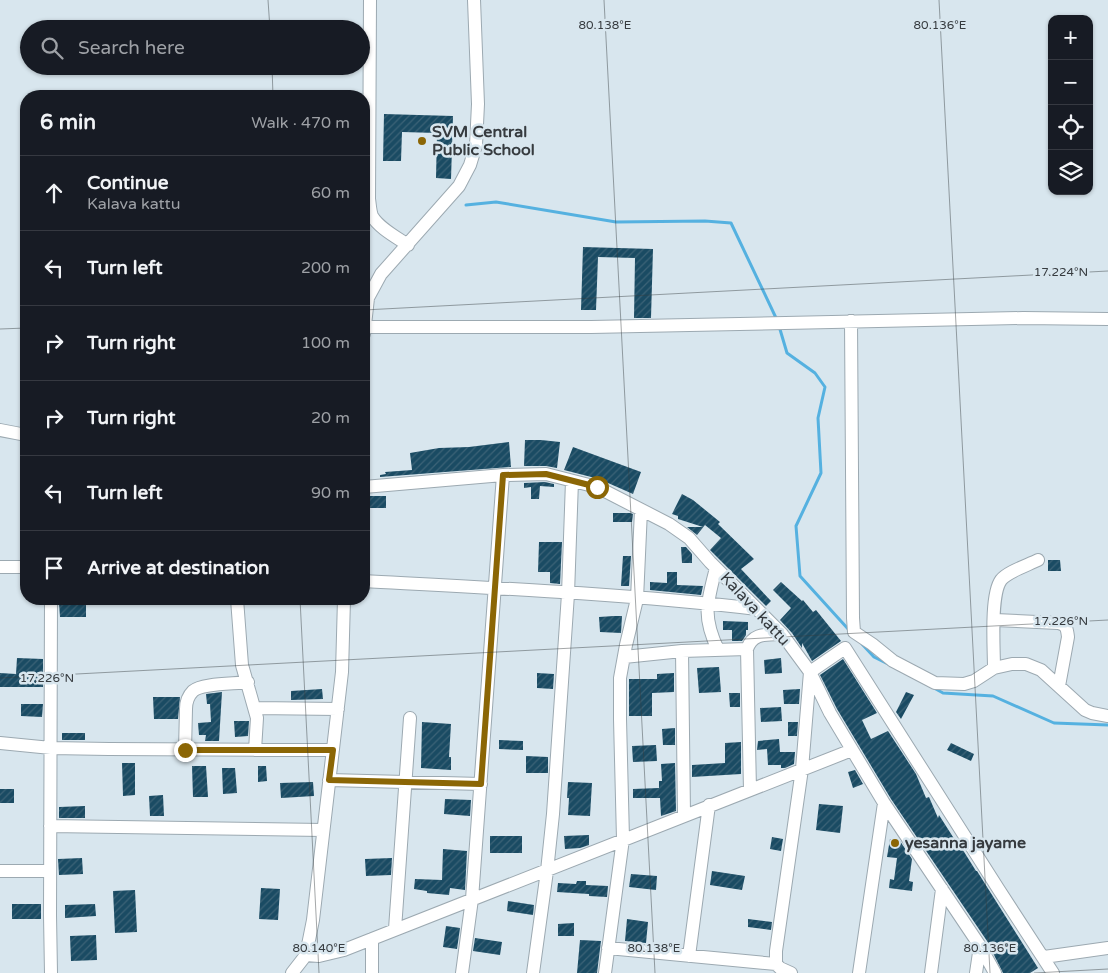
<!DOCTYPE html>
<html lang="en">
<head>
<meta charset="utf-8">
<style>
	:root { --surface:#171b24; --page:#20242c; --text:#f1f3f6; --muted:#9ea1a6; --line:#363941 }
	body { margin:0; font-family:"Varela Round",sans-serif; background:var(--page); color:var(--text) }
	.controls { position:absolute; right:15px; top:15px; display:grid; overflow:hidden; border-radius:10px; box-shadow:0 1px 4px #0004 }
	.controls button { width:45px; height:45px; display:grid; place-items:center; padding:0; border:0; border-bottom:1px solid var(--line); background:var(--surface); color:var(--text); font:25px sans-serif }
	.stop { position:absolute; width:15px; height:15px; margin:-11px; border:4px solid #8b6605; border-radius:50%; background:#fff }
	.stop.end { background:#8b6605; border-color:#fff; box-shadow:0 1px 5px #0008 }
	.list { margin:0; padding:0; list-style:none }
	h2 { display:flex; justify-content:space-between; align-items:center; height:65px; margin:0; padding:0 20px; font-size:21px }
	h2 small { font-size:16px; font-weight:400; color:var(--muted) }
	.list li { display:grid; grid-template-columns:32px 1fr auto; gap:15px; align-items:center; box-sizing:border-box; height:75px; padding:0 20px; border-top:1px solid var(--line) }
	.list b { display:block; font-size:19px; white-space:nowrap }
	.list p { margin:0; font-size:16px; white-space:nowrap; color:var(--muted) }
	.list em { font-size:16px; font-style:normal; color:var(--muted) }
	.icon { flex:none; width:28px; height:28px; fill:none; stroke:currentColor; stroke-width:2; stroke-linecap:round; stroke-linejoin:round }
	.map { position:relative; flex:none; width:1108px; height:973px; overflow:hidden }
	.search { position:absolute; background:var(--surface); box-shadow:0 1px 4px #0004; left:20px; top:20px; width:350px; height:55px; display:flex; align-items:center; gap:12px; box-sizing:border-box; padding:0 18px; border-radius:28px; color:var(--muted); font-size:19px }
	.panel { position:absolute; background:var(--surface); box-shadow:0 1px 4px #0004; left:20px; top:90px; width:350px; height:515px; border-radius:20px }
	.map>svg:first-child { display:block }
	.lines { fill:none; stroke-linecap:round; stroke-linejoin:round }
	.stream { stroke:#55b1e0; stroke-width:3 }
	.building { fill:url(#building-hatch) }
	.minor-casing { stroke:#9ca9b1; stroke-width:14 }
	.minor { stroke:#fff; stroke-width:12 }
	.route { stroke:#8b6605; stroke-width:6 }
	.ticks { fill:none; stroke:#363b3f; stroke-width:1; stroke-opacity:0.45 }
	.poi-dot { fill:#8b6605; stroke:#d8e6ee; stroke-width:2 }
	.labels { text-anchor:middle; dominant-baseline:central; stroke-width:5; stroke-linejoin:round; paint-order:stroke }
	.poi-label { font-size:16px; font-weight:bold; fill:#363b3f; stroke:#d8e6ee; text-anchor:start }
	.street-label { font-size:16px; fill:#363b3f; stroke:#d8e6ee }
	.ticks-label { font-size:12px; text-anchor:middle; fill:#363b3f; stroke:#d8e6ee; stroke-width:5; stroke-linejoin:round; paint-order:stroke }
</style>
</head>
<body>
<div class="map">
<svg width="1108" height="973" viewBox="0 0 1108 973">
	<defs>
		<pattern id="building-hatch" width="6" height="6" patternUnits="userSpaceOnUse" patternTransform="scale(1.25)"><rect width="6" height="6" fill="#1a4b63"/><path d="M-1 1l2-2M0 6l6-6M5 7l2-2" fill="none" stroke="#3c6377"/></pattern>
	</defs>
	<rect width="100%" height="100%" fill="#d8e6ee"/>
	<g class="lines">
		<!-- stream -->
		<path class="stream" d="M466 205 496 202 616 222 705 221 731 223 777 320
			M779 326 787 353 815 373 825 387 818 418 821 473 796 526 800 576 849 630
			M862 644 874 657 888 664
			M934 688 943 693 993 696 1054 723 1108 725"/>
	</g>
	<!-- building -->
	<path class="building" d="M384 114 453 116 451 179 436 178 437 133 402 132 401 161H383Z
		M583 247 653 249 651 318H634L635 258 598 257 596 310H581Z
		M525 440H541L560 442 557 468 546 466H524Z
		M509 442 511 467 380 477V475L386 474 385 472 412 470 410 453 439 448 469 447Z
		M573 447 641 472 633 494 599 479 564 470Z
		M545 482 554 484V487L540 486 539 499H531V487L524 488V483Z
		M682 494 693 500 720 522 718 524 754 559 741 569 771 601 766 606 710 550 721 538 705 525 697 535 687 527H703L678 519V516L672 514Z
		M364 496H386V508H366V505H364Z
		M613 513H630L633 514 632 522H613Z
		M539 542H562L560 584 550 583V572H538Z
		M681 547H686L692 554V563H682Z
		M623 556H631L629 586H621Z
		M1048 560H1060L1061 571H1048Z
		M667 572H677V585L703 586 701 595 650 590V582L667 583Z
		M781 582 802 601 803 600 813 612 816 610 841 641 812 661 802 643V648L792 633 780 620 791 608 773 590Z
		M59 603H86V617H60Z
		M614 616H622L621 633 600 632 599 617Z
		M723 621 748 622V630H746V635L742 641H732V630H723Z
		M17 658 43 659V687H0V673L16 674Z
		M781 658 782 673 765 674 764 660Z
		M843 659 877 713 862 720 871 739 888 731 916 774 926 798 929 797 938 818 939 815 960 848 961 847 976 871H977L1038 968 1030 973H1003L987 941 891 799 837 709 820 675Z
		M719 667 721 692 699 693 697 668Z
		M537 673 554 674 553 689 537 688Z
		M674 673V692L652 693V716H629V679H657V674Z
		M322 689 323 699 291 700V691Z
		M800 689 799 704H784L783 690Z
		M222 692 219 741H205L206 735H199L198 723 211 722 210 704H207L206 694Z
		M906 692 914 695 901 719 896 712Z
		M729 693H740V707H730Z
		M153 697H180L178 719H154Z
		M21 704H43L42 717 21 716Z
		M781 707 782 721 761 722 760 708Z
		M234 721H249L248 736 235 737Z
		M422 722 451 724 449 757H451V770L421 768Z
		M788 722H798L797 736H788Z
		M675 728V745H663L662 729Z
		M62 733H85V740H62Z
		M779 739 780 752H795L794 764 785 768H781V765H768L767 749 757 750 758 741Z
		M499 740 523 741V750L499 749Z
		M741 742V774L692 777V765L725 763V743Z
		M951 743 974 754 971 761 947 750Z
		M656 745 657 761 633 762 632 746Z
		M526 756 548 757V773H526Z
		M122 763H135V795L123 796Z
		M675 763 676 811 661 816 660 798H633V789L659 788V781H662L661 764Z
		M192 766H206L208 797H193Z
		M258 766H266L267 781 258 782Z
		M222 768H235L237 793 223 794Z
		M855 770 863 784 853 788 848 772Z
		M313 782 314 796 281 798 280 783Z
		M568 782 592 783 590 816 568 815 569 798H567Z
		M0 789H14V803H0Z
		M163 795 164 816H150L149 796Z
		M445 799 471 800 470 816 444 814Z
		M819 804 843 806 840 833 816 830Z
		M85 806V818H59V807Z
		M589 835V845L580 848 565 849 564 836Z
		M490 836H522V853H490Z
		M772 837 783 839 781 851 770 849Z
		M890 839 900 841 912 859 909 881 913 882 912 891 889 888 890 879 894 880 897 858 887 857Z
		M443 849 467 851 465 890 450 888 449 895 427 893V891L414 889 415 879 442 880Z
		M82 858 83 874 59 875 58 859Z
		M392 858 391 875 366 876 365 859Z
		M712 871 745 876 742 890 710 885Z
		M631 874 657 876 656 890 629 887Z
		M577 881H586V885L608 886 607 897 589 896V894L557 892 558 883 576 884Z
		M261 888 280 889 278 920 259 919Z
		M135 890 137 932 115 933 113 891Z
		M508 901 534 905 533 915 507 911Z
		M12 904H41V919H12Z
		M95 904 96 916 65 918V905Z
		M627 919 648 922 646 943 625 941Z
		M748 919 772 922 771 930 748 927Z
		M574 923V936H558V924Z
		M446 926 460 928 457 949 443 947Z
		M96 935 97 960 71 961 70 936Z
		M475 938 502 942 500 955 473 951Z
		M580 940 601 941 597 973H577Z"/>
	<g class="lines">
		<!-- minor casing -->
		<g class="minor-casing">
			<path id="minor" d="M370 0 369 199C370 205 370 211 372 216 379 228 396 237 408 245
				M851 321 853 618 854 632 872 644 893 661 935 683 964 684 974 681 994 668 1012 664H1026L1041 670 1085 710 1092 713 1108 716
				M365 327H591L1023 318 1108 319
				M364 334 368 298 381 274 459 186 470 165 476 145 478 104 474 0
				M0 430 26 435
				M364 487 503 475 546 474 597 487 669 524 689 538 710 562 782 634 810 672 830 713 884 803 980 946 995 973
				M0 567H26
				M716 568C707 603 702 616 718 650
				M364 581C495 588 627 594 757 609
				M51 599 50 915 51 973
				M237 599 242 665 257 718 255 750
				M995 620 1058 623C1067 625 1067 629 1068 637L1059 686
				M682 651 684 815
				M624 657 682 651 747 649
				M994 668C994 649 990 595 1001 580 1007 572 1028 565 1038 560
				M255 708 338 709
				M0 743 51 748 109 749 333 750
				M185 750 186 709C186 703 188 696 193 691 202 683 235 684 248 682
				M329 780 481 784
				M750 790 747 649C753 632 767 635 782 634
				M50 826 323 830
				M0 871H50
				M395 929 410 718
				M608 948 776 964
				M306 955 319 956 344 950 852 750
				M689 956 709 805
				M1044 957 1108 948
				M292 973 306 955 313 920 342 672 344 599
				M372 973V939
				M462 973 472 899 503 475
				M533 973 547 871 553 814 568 594 572 481
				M605 973 623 839 620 719V678L626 645 637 599 641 510
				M791 973 780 968 776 964V951L802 769 810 672 845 648 999 890 1053 973
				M859 973 884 803
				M931 973 942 889
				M976 973 980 946"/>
		</g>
		<!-- minor -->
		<use href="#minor" class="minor"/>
	</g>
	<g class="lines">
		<!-- route -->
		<path class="route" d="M185 750H333L329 780 481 784 503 475 546 474 597 487"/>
	</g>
	<!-- ticks -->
	<path class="ticks" d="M268 0 270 29M604 0 655 973M939 0 990 973M272 66 273 96M364 310 1108 271M0 329 26 328M300 599 319 973M0 678 1108 620M1034 973 1108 969"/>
	<!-- markers -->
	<g class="poi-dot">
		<circle cx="422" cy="141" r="5"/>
		<circle cx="895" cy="843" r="5"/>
	</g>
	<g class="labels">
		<!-- poi labels -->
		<g class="poi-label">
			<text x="432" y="132">SVM Central<tspan x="432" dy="18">Public School</tspan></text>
			<text x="905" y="843">yesanna jayame</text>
		</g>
		<!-- street labels -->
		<g class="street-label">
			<text transform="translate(755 609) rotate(47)">Kalava kattu</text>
		</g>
	</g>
	<g class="ticks-label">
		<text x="605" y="29">80.138°E</text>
		<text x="940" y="29">80.136°E</text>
		<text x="1061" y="276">17.224°N</text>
		<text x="1061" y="625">17.226°N</text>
		<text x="47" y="682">17.226°N</text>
		<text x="319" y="952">80.140°E</text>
		<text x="654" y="952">80.138°E</text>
		<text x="990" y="952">80.136°E</text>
	</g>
</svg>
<div class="controls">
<button>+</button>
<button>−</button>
<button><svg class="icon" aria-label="locate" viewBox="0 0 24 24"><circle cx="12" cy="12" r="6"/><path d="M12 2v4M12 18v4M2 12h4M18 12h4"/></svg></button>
<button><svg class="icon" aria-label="layers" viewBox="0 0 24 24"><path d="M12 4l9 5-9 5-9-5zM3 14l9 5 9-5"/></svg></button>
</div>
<div class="stop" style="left:597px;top:487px"></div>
<div class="stop end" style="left:185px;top:750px"></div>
<div class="search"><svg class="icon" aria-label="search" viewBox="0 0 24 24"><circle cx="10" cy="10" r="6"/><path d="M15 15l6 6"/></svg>Search here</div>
<section class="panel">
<h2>6 min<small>Walk · 470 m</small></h2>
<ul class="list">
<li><svg class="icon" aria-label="ahead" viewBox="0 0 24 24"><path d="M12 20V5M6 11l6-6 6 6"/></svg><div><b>Continue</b><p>Kalava kattu</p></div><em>60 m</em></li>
<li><svg class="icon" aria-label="left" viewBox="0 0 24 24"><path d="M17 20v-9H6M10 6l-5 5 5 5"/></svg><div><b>Turn left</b></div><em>200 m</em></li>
<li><svg class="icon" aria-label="right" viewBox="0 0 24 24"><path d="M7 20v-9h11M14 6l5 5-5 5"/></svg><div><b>Turn right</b></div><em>100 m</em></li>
<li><svg class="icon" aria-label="right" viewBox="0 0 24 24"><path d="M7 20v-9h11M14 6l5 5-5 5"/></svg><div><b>Turn right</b></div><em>20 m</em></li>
<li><svg class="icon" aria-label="left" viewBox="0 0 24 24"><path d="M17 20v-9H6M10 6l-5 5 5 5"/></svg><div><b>Turn left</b></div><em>90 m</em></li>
<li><svg class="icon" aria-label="arrive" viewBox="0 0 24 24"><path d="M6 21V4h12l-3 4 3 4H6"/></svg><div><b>Arrive at destination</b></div></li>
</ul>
</section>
</div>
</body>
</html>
